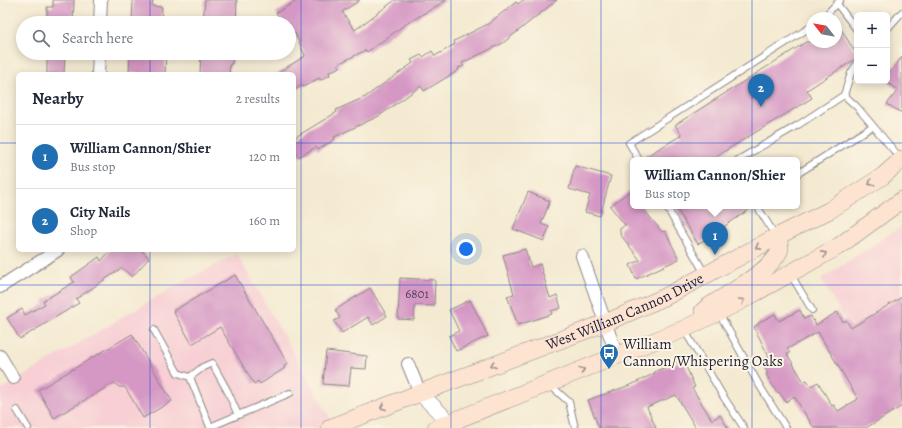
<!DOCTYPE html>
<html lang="en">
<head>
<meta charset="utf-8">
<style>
	:root { --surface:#fff; --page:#f2f2f3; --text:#1f2937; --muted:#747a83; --line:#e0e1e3; --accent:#1f6fb2 }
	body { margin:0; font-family:Alegreya,serif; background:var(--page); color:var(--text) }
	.controls { position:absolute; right:12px; top:12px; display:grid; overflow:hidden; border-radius:6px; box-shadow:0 2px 10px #0003 }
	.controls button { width:36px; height:36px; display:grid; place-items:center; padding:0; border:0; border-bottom:1px solid var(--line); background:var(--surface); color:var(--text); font:20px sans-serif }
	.compass { position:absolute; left:806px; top:12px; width:36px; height:36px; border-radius:50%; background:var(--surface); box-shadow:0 2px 10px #0003; rotate:301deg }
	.you { position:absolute; left:466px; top:249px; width:14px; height:14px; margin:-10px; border:3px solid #fff; border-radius:50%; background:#1a73e8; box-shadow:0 0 0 6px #1a73e833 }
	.badge { display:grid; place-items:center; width:26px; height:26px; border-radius:50%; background:var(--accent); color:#fff; font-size:13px; font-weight:700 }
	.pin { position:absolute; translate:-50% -33px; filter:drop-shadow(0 1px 2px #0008) }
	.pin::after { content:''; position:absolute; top:21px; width:14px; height:12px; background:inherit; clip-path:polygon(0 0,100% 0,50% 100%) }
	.popup { position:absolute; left:630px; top:157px; width:170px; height:52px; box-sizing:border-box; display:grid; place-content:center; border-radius:6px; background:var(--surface); filter:drop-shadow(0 1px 3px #0005); font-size:13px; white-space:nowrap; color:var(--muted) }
	.popup b { font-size:15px; color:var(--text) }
	.popup::after { content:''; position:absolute; left:50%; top:100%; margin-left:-8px; border:8px solid transparent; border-top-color:var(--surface) }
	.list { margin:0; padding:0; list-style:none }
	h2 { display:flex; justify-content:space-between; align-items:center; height:52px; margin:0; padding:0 16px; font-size:17px }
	h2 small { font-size:13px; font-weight:400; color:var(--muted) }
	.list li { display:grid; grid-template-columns:26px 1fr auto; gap:12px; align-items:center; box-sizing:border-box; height:64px; padding:0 16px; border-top:1px solid var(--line) }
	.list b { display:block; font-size:15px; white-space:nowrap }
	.list p { margin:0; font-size:13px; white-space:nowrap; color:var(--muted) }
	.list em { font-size:13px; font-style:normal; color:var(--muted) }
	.icon { flex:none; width:22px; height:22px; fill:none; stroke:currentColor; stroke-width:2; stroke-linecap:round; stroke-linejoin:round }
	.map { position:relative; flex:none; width:902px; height:428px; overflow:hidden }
	.search { position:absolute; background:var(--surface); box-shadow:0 2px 10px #0003; left:16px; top:16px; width:280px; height:44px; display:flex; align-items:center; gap:10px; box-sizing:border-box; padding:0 14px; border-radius:22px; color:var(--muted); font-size:15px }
	.panel { position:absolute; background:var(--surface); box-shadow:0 2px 10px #0003; left:16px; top:72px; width:280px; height:180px; border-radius:6px }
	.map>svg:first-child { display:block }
	.built { fill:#f7cfd4 }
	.building { fill:#d597c4; fill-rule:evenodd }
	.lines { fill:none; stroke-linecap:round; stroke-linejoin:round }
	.service-casing { stroke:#8b8686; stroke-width:8 }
	.minor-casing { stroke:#8b8686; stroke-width:14 }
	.tertiary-casing { stroke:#8b8686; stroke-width:16 }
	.secondary-casing { stroke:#8b8686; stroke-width:18 }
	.service { stroke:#fff; stroke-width:6 }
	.minor { stroke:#fff; stroke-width:12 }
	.tertiary { stroke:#fff; stroke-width:15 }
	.secondary { stroke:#fde4d1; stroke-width:17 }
	.oneway { stroke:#9a8d8e }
	.grid { fill:none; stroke:#1d4ed8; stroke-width:1; stroke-opacity:0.55 }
	.labels { text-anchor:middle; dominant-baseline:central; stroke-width:4; stroke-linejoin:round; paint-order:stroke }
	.number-label { font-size:13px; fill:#4f3f5d }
	.street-label { font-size:15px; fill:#22223b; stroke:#fcf5e5 }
	.poi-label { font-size:15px; fill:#22223b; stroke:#fcf5e5; text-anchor:start }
</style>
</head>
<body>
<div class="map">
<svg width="902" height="428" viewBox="0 0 902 428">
	<rect width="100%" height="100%" fill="#fcf5e5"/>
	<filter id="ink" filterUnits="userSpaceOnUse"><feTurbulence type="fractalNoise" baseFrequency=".025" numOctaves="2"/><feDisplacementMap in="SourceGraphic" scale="8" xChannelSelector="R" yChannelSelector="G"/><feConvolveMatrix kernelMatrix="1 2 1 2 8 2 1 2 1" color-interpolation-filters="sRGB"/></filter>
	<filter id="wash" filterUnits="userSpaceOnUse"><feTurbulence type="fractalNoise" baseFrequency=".012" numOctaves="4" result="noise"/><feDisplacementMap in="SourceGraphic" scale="16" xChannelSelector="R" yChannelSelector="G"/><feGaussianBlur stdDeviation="0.9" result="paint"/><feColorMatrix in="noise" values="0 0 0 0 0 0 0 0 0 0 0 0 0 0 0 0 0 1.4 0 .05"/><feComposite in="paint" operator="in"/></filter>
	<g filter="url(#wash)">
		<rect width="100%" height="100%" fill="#f4ead1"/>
		<!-- built -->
		<path class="built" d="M902 226V417L821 279Z
			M237 254 336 428H0V390L182 282Z"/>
		<g id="blocks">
			<!-- building -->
			<path class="building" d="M53 0H74L73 23H47V7H53Z
				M133 0H153L152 6 162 7 161 23H139V21H132Z
				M205 0H237L236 23 203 21Z
				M298 0H360L342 12 355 30 395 0H447L406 24 367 52 366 50 338 64 340 67 329 72 330 75 320 80 319 78 303 87 302 85 294 91V74H276L305 56 295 33 289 37V23H283L276 13Z
				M523 0H557L503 43 462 63 464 66 458 68 459 70 424 91 421 86 379 116 334 137 335 139 318 150 316 147 299 157 294 149V138L337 112 336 110 365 97 413 63 411 60 421 55 423 57 432 51 435 56 455 44 454 41 488 24 516 2 518 4Z
				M836 21 857 55V58L807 90 812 98 710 160H643V158L682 135 675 125 806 42H836Z
				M47 53H65L64 74H47Z
				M130 53H166L165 74 129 73Z
				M201 53H233L232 64H230L229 74H200Z
				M902 57V113L887 104 898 90 885 81H887V76Z
				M575 166 611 176 600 216 585 212 590 195 569 189Z
				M633 189V206H641L662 232 665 231 679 259 636 279 630 265 640 260 620 234V229L626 224H624L610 206Z
				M528 192 550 201 541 224 549 227 544 241 513 229Z
				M675 206H753V207L698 244Z
				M525 249 531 267 540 264 550 298 557 295 561 308 551 311 552 314 518 325 507 296 514 294 503 255Z
				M111 250H141L149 258 132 277 122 268 76 299 79 303 20 339 7 318 22 309 25 315 45 304 43 301 74 282 71 277 99 257 101 261Z
				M235 275 288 364 284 366 285 368 260 384 258 381 254 384 220 327 192 344 173 311Z
				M400 278 435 280 434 306 415 305 414 320 398 319Z
				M370 288 387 316 373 325 368 317 342 333 334 321 340 318 335 310Z
				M902 297V406L866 428H814L794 396 786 402 779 392 777 393 766 374 768 373 761 362 769 357 754 327 759 324 758 323 775 314 779 321 800 310 804 319 811 316 816 325 837 312 843 322 846 320 851 328ZM818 332 858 399 838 411 834 405 832 406 818 382 811 386 807 380 804 382 787 354 790 353 787 349Z
				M470 300 488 336 456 351 449 336 459 331 449 310Z
				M132 334 172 401 143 418 125 387H119L114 383 54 418 38 390Z
				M326 351 367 356 366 369 351 368 349 386 323 384Z
				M683 360 695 387 692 388 712 420 720 415 728 428H696L676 395 647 407 656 428H599L588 400 633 384 655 373 654 372Z"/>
		</g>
	</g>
	<g filter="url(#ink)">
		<use href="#blocks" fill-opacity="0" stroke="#8b8686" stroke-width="1"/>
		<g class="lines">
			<!-- service casing -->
			<g class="service-casing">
				<path id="service" d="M837 4 857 30
					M823 18 840 0
					M887 29 902 12
					M844 95 851 73 857 64
					M639 160 629 143 812 26
					M738 160 798 125 844 95 857 107 901 159
					M797 174 873 126
					M666 206 705 274
					M757 206 775 235
					M791 275 812 310
					M719 313 758 383 786 428
					M154 330 178 373 190 377
					M685 331 723 396 744 428
					M550 385 569 402 575 428
					M17 410 28 428
					M238 415 228 392 212 363 203 367 190 377 210 427 290 393"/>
			</g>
			<!-- minor casing -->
			<g class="minor-casing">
				<path id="minor" d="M100 23 101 0
					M98 74 99 53
					M582 256 617 356
					M0 287 58 250
					M0 356 13 378
					M408 364 420 393"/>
			</g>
			<!-- tertiary casing -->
			<g class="tertiary-casing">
				<path id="tertiary" d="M420 393 455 428"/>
			</g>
			<!-- secondary casing -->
			<g class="secondary-casing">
				<g id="secondary">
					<path d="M703 311 709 306C724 297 779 265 780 248 780 244 778 240 776 237"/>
					<path id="s1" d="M330 428 420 393 605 323 665 297 776 237 830 210 883 176 902 159"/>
					<path d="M436 428 684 329 737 303 839 246 902 200"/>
				</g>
			</g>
			<!-- service -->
			<use href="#service" class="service"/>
			<!-- minor -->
			<use href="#minor" class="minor"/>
			<!-- tertiary -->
			<use href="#tertiary" class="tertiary"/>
			<!-- secondary -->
			<use href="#secondary" class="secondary"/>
		</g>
		<!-- one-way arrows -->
		<defs><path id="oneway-chevron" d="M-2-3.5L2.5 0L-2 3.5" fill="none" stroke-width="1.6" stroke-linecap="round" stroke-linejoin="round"/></defs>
		<g class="oneway">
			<use href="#oneway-chevron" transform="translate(871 183) rotate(147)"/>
			<use href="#oneway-chevron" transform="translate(758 247) rotate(151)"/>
			<use href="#oneway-chevron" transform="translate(824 254) rotate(-29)"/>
			<use href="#oneway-chevron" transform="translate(742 301) rotate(-30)"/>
			<use href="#oneway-chevron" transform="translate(493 365) rotate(160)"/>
			<use href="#oneway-chevron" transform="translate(582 370) rotate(-22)"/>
			<use href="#oneway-chevron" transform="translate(383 407) rotate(158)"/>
		</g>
	</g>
	<!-- grid -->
	<path class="grid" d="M150 0V23M301 0V428M451 0V428M601 0V428M752 0V428M150 53V74M0 143H18M294 143H902M150 250V428M0 285H902"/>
	<!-- icons -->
	<defs>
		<g id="bus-pin" transform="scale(1)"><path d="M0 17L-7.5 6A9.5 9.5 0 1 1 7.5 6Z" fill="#1f6fb2" stroke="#fcf5e5"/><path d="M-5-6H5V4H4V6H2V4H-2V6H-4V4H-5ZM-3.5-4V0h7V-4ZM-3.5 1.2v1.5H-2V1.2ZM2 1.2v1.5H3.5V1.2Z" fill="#fff"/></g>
	</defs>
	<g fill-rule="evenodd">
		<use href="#bus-pin" x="609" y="353"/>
	</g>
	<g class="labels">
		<!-- number labels -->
		<g class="number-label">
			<text x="417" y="293">6801</text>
		</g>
		<!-- street labels -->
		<g class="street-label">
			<text stroke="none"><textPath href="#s1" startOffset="317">West William Cannon Drive</textPath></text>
		</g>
		<!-- poi labels -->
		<g class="poi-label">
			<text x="623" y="344">William<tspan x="623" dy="17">Cannon/Whispering Oaks</tspan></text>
		</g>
	</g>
</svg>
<div class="controls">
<button>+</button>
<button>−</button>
</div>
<svg class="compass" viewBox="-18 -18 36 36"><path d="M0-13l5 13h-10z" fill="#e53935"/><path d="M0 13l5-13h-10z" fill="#747a83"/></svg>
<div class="you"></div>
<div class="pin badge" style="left:715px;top:255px">1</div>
<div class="popup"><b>William Cannon/Shier</b>Bus stop</div>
<div class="pin badge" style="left:761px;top:107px">2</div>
<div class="search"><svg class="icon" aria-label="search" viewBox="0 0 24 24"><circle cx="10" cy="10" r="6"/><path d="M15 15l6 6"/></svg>Search here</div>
<section class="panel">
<h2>Nearby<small>2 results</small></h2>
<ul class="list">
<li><span class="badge">1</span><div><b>William Cannon/Shier</b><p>Bus stop</p></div><em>120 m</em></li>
<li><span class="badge">2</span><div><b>City Nails</b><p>Shop</p></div><em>160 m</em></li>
</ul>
</section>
</div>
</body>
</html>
